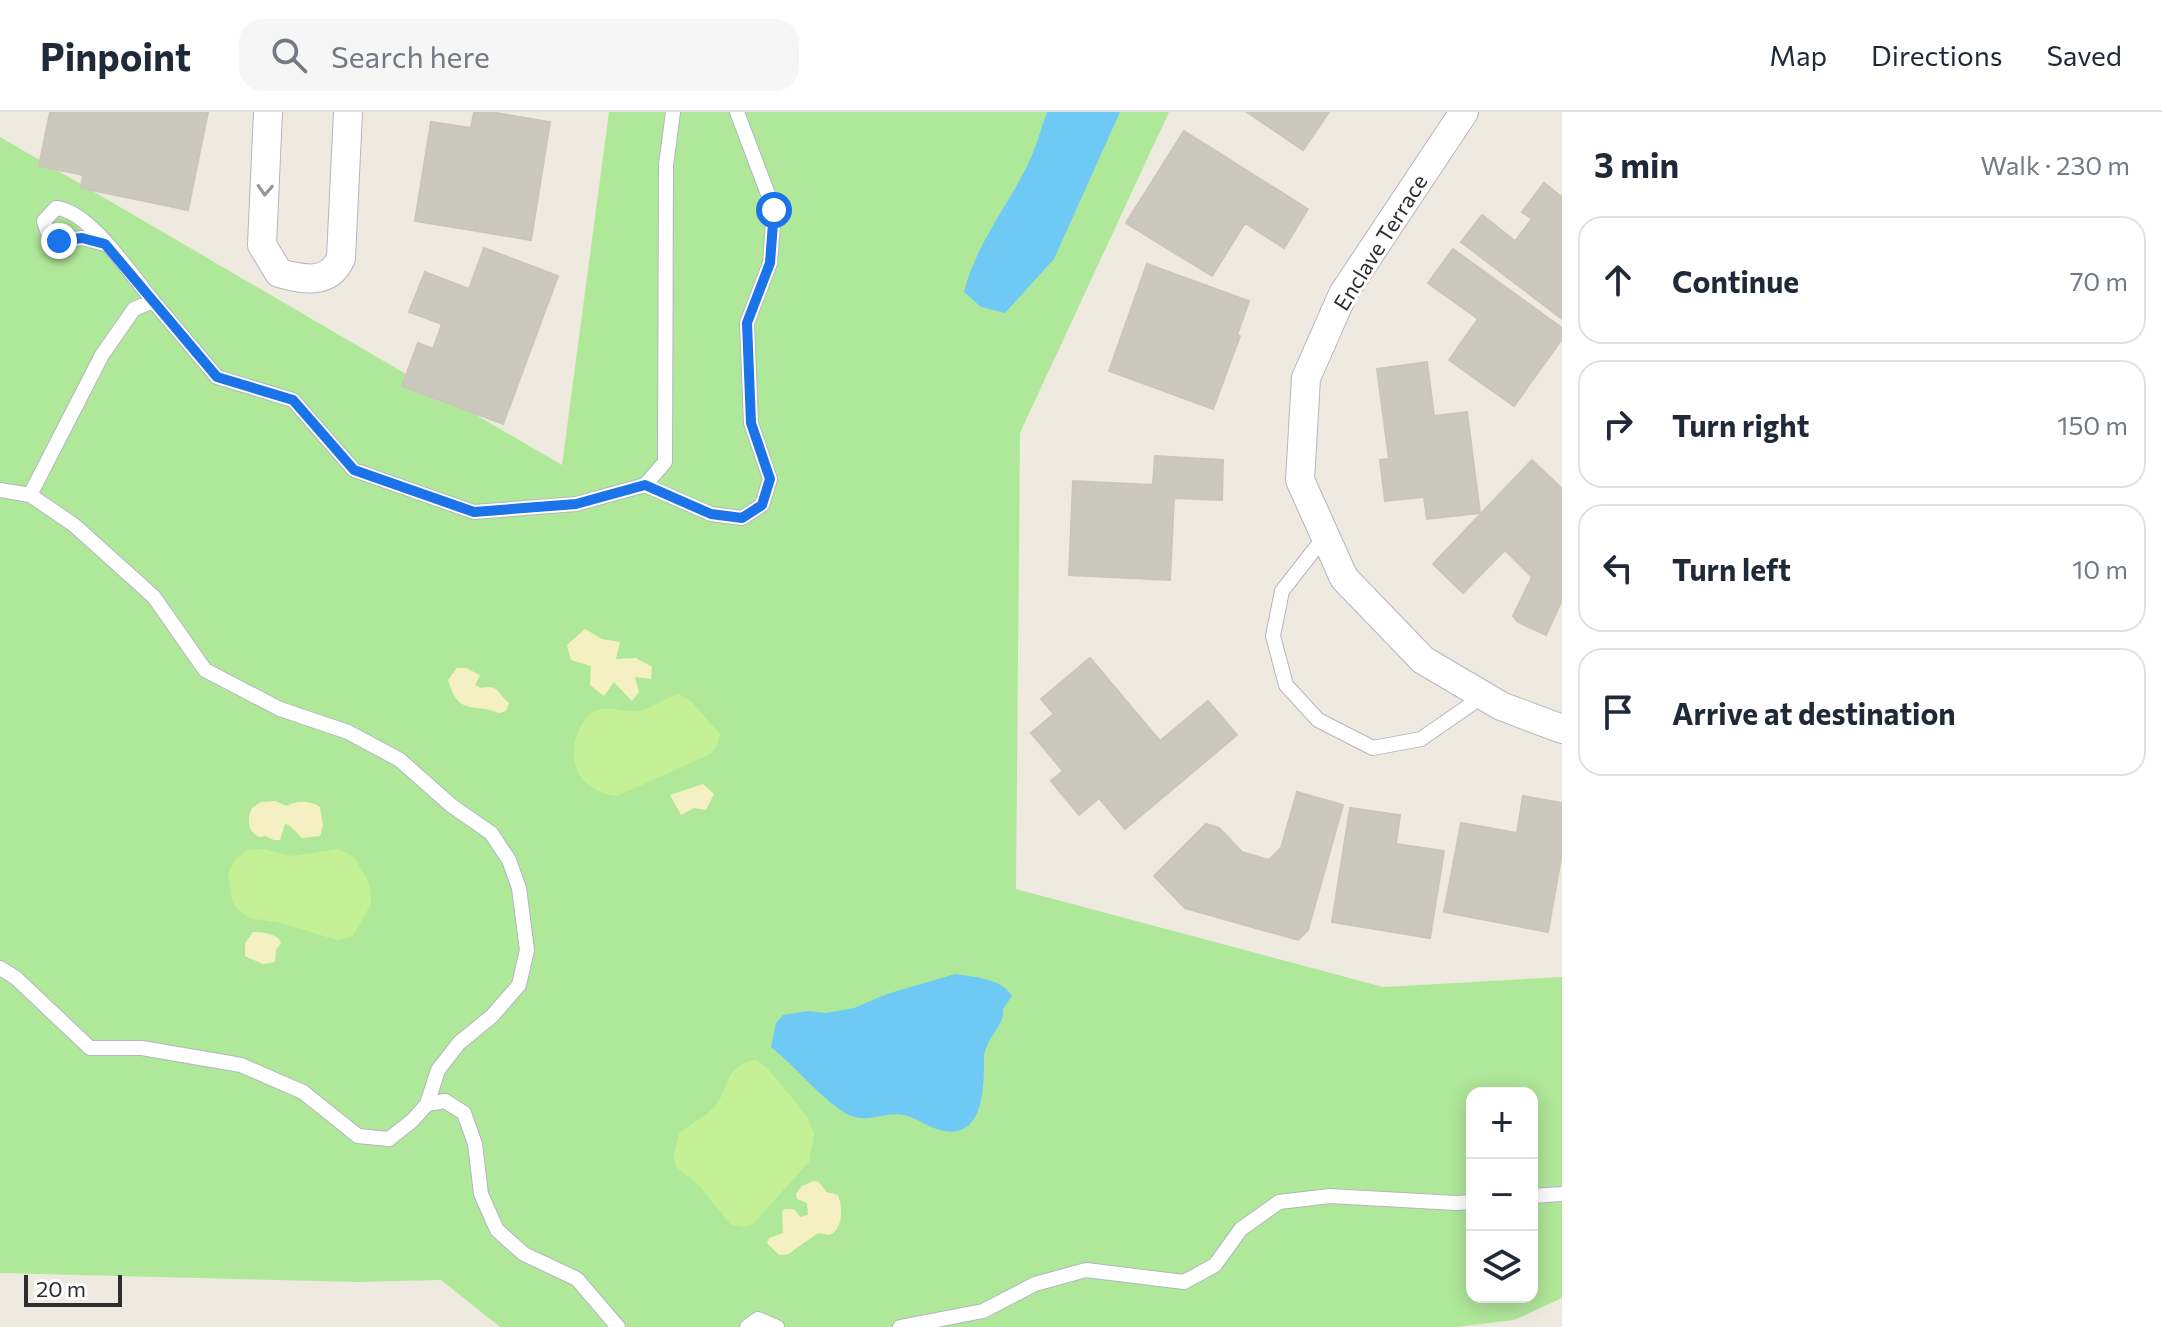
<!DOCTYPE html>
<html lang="en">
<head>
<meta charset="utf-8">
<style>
	:root { --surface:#fff; --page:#f6f6f7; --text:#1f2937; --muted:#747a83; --line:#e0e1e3 }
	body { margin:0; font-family:Commissioner,sans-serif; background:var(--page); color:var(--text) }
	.controls { position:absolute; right:24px; bottom:24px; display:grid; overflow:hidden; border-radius:16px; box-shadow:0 4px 20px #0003 }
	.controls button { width:72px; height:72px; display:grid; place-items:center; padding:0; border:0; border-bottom:2px solid var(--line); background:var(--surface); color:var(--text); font:40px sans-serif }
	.scale { position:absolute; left:24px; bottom:20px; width:98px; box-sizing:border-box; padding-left:8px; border:4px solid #2e2e2e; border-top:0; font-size:22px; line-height:28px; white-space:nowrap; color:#2e2e2e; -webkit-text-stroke:6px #fff; paint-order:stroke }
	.stop { position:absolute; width:24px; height:24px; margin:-18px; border:6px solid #1a73e8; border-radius:50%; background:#fff }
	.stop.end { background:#1a73e8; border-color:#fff; box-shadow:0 2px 8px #0008 }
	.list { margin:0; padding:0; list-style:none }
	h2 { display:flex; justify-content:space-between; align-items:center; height:104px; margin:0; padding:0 32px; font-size:34px }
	h2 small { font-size:26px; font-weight:400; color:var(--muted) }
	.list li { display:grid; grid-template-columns:52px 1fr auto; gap:24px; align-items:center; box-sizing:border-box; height:128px; margin:0 16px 16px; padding:0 16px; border:2px solid var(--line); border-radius:24px }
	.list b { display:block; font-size:30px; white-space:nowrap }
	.list em { font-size:26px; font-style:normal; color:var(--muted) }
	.icon { flex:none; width:44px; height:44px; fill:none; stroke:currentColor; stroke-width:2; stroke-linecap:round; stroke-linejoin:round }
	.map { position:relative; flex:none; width:1562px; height:1215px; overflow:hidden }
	header { display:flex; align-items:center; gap:48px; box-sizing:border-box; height:112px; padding:0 40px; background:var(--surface); border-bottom:2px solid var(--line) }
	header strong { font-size:38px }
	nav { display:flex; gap:44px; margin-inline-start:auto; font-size:28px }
	.search { width:560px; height:72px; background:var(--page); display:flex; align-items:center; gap:20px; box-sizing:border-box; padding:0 28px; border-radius:24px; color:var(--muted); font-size:30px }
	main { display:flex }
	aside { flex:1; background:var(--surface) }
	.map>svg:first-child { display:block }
	.green { fill:#b0e89a; fill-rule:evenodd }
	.sand { fill:#f5f0c2 }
	.pitch { fill:#c4f096 }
	.water { fill:#6fc9f5 }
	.building { fill:#cbc8be; stroke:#ccc6b9; stroke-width:2 }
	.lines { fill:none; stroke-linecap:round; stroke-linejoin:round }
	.service-casing { stroke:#b4b5c2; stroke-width:16 }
	.minor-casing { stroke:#b4b5c2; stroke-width:30 }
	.service { stroke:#fff; stroke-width:14 }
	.minor { stroke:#fff; stroke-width:28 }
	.oneway { stroke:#969696 }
	.route { stroke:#1a73e8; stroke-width:10 }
	.labels { text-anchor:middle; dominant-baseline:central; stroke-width:6; stroke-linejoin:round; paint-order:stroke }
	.street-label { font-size:22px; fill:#2e2e2e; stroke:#fff }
</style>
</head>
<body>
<header>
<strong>Pinpoint</strong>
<div class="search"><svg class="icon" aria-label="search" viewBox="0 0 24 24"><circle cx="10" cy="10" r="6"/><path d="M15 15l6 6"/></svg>Search here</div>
<nav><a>Map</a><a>Directions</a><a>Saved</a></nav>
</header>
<main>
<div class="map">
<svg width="1562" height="1215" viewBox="0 0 1562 1215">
	<rect width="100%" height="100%" fill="#efeae0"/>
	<!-- green -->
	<path class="green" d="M609 0H1169L1020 321 1016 777 1383 875 1562 865V1186L1514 1208 1456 1215H500L441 1168 358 1170 0 1161V25L562 353ZM1472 981H1532V1185H1472Z"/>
	<!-- sand -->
	<path class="sand" d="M585 517 602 527 620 530 616 547 636 546 652 555 651 567 635 565 639 580 632 589 614 570 604 584 590 573 591 554 571 548 567 533Z
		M457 556H466L480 563 475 573 481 576C501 573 496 581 509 591L506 599 499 601C472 590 459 605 448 568Z
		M703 672 714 682 706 698 694 696 681 703 670 683Z
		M275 689 287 694C295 688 312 689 320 695L323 714 320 724 302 726 289 713 285 712 280 728H274L265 724 259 725C247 719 247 707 252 696L261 690Z
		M253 820C262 820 279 822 281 831L276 838 275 850 263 852 245 844V831Z
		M814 1069 819 1070 826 1080 838 1083C843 1096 843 1116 830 1123L818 1121C808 1129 798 1134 789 1142L779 1143 767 1131 769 1126 783 1121 782 1100 785 1097H794L800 1105 808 1103 807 1091 797 1087 796 1082 802 1074Z"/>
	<!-- pitch -->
	<path class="pitch" d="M679 582 691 589 720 622 718 632 711 642 617 684C584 680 566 655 577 623 580 616 584 607 590 602 607 590 622 602 639 599 653 596 664 586 679 582Z
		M262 737 292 744 338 737 354 745 367 767 371 780V792L353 824 337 828 281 811 249 806 238 798 232 789 228 761 236 746 248 738Z
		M756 948 766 955 795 989 808 1007 814 1022 809 1050 752 1113 742 1115 730 1112 697 1071 677 1056 673 1045 679 1021C690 1012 706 1005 715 994 730 977 724 952 756 948Z"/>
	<!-- water -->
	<path class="water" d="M1047 0H1120L1054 147 1005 201 981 195 964 180C975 135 1004 99 1025 58 1035 40 1040 19 1047 0Z
		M955 862C974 865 1001 866 1012 884L1003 897C1005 915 984 927 984 947 984 975 984 1026 944 1019 930 1017 918 1006 904 1003 881 999 865 1016 839 997 814 979 795 954 771 935L776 911 783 903 808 899 826 901 854 896 887 882Z"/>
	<!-- building -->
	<path class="building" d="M50 0H208L188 98 81 76 83 63 39 54Z
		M474 0H490L550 10 531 128 415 109 431 10 471 16Z
		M1247 0H1329L1303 38Z
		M1184 19 1308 97 1284 136 1245 111 1212 164 1126 111Z
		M1544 71 1562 85V207L1461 130 1482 103 1515 129 1532 107 1522 100Z
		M484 136 558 164 503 312 402 274 418 231 433 237 442 212 409 200 425 160 469 177Z
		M1453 137 1562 216V227L1514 294 1449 248 1478 207 1428 171Z
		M1147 152 1249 189 1237 223 1240 224 1213 297 1109 259Z
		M1427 250 1434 304 1467 300 1480 401 1427 407 1424 385 1385 389 1380 348 1389 347 1377 257Z
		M1155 344 1223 348 1222 388 1174 386 1170 468 1069 463 1073 369 1153 373Z
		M1532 348 1562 377V488L1546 523 1518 510 1513 504 1532 465 1505 438 1463 481 1433 452Z
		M1090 546 1160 629 1208 589 1237 623 1125 717 1099 686 1079 703 1051 669 1063 659 1031 621 1054 602 1041 587Z
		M1297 680 1343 693 1308 818 1298 828 1185 796 1154 764 1206 712 1219 716 1242 740 1269 748 1281 736Z
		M1523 684 1562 691V741L1548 820 1444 800 1461 711 1517 721Z
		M1350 696 1400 703 1396 732 1444 739 1430 826 1332 810Z"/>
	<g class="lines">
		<!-- service casing -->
		<g class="service-casing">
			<path id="service" d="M105 132 82 126 59 129 49 125 44 109 56 96C89 98 132 164 153 189
				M645 373 711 402 742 406 762 393 770 367 751 311 747 211 770 151 774 98 737 0
				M0 378 30 383 74 413 154 485 205 558 280 597 348 620 400 648 452 694 491 721 509 748 519 776 527 838 519 873 492 904 459 931 438 958 427 992 413 1008 389 1027 358 1024 303 980 241 953 142 936H90L16 866 0 856
				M30 383 102 243 134 197 153 189 217 265 293 288 354 358 474 400 576 392 645 373 665 350 666 53 673 0
				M1325 424 1282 479 1273 524 1286 573 1318 608 1373 636 1421 627 1483 584
				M427 992 445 989 464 1001 475 1032 481 1082 497 1118 524 1142 577 1167 618 1215
				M1532 1084 1562 1082
				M747 1215 758 1207 777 1215
				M900 1215 983 1199 1035 1172 1086 1158 1184 1170 1215 1153 1241 1117 1279 1090 1330 1084 1456 1091 1472 1090"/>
		</g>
		<!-- minor casing -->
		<g class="minor-casing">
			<path id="minor" d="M268 0 262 133 279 161C302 167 329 174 341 146L348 0
				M1464 0 1343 182 1306 266 1300 368 1344 466 1423 548 1501 594 1562 617"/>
		</g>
		<!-- service -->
		<use href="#service" class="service"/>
		<!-- minor -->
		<use href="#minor" class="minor"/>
	</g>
	<!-- one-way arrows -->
	<defs><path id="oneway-chevron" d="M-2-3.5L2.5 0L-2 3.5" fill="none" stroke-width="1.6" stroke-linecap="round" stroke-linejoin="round" transform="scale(2)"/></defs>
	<use class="oneway" href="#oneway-chevron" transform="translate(265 78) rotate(93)"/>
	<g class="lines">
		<!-- route -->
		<path class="route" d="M59 129 82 126 105 132 217 265 293 288 354 358 474 400 576 392 645 373 711 402 742 406 762 393 770 367 751 311 747 211 770 151 774 98"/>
	</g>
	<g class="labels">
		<!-- street labels -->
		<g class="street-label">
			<text transform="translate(1380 130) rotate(-58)">Enclave Terrace</text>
		</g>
	</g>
</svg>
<div class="controls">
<button>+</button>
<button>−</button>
<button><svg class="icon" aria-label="layers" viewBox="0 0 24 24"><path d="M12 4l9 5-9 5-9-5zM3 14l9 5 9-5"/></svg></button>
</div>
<div class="scale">20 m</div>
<div class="stop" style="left:774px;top:98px"></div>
<div class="stop end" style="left:59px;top:129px"></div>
</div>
<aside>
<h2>3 min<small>Walk · 230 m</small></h2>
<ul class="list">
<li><svg class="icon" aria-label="ahead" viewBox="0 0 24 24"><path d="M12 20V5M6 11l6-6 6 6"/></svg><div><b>Continue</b></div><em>70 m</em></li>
<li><svg class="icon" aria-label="right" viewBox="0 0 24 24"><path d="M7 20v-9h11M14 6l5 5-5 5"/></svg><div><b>Turn right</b></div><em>150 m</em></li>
<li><svg class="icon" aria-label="left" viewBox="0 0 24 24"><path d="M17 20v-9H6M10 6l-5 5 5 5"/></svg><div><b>Turn left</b></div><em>10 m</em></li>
<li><svg class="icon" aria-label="arrive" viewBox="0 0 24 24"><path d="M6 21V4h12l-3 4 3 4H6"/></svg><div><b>Arrive at destination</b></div></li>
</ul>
</aside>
</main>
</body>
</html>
